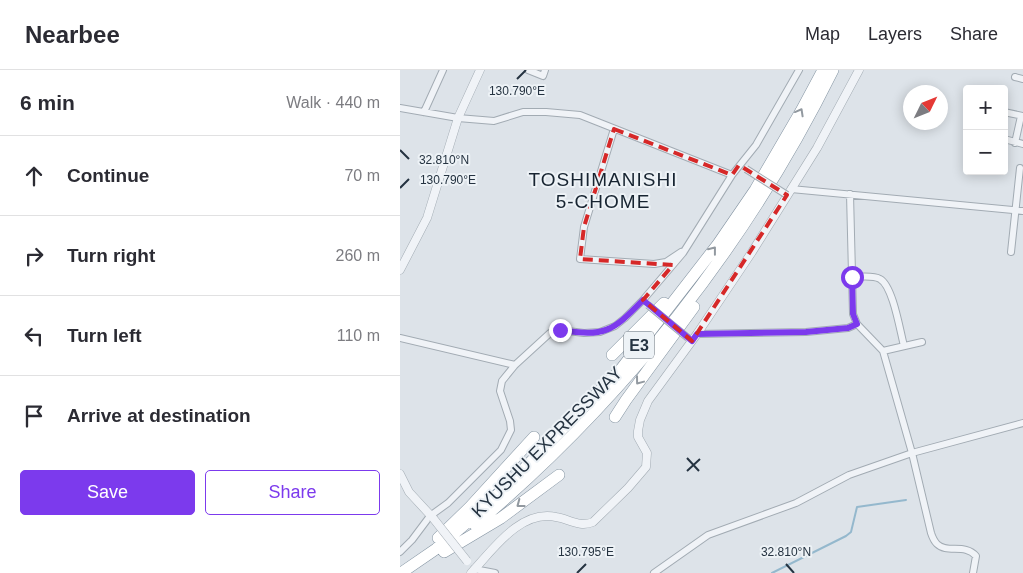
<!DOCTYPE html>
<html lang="en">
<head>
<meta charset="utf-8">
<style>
	:root { --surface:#fff; --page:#f2f2f3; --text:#2b2b33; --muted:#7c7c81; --line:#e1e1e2; --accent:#7c3aed }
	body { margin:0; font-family:Helvetica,sans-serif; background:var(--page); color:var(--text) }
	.controls { position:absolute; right:15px; top:15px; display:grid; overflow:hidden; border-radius:5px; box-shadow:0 2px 12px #0003 }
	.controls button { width:45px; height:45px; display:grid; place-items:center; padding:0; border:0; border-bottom:1px solid var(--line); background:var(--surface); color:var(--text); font:25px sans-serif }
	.compass { position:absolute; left:503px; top:15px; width:45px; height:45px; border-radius:50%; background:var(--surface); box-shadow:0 2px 12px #0003; rotate:47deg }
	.stop { position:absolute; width:15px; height:15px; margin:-11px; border:4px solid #7c3aed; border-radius:50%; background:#fff }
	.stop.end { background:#7c3aed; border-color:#fff; box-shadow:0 1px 5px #0008 }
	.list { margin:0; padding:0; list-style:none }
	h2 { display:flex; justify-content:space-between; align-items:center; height:65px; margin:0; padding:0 20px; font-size:21px }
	h2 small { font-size:16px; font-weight:400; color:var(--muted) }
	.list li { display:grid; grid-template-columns:32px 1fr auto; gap:15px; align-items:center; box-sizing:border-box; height:80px; padding:0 20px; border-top:1px solid var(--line) }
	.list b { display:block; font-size:19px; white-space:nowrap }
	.list em { font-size:16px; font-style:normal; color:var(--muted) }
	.actions { display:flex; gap:10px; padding:15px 20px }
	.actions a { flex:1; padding:11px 0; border:1px solid var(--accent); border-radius:5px; text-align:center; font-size:18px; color:var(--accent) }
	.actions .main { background:var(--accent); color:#fff }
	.icon { flex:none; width:28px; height:28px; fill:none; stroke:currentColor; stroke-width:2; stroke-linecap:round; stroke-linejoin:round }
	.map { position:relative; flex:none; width:623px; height:503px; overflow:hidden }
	header { display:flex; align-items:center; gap:30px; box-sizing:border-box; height:70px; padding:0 25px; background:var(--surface); border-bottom:1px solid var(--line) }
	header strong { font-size:24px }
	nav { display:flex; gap:28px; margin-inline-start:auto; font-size:18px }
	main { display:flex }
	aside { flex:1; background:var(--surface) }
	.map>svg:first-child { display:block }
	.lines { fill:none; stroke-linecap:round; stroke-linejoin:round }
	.stream { stroke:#94b8cd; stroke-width:2 }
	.minor-casing { stroke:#a2abb3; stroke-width:8 }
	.tertiary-casing { stroke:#a2abb3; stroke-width:9 }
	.motorway-casing { stroke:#8393a1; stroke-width:12 }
	.minor { stroke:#f0f3f7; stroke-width:6 }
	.tertiary { stroke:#f0f3f7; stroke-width:8 }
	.motorway { stroke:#fff; stroke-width:11 }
	.minor-bridge-casing { stroke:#a2abb3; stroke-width:8; stroke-linecap:butt }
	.tertiary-bridge-casing { stroke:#a2abb3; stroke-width:9; stroke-linecap:butt }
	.minor-bridge { stroke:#f0f3f7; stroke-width:6 }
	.tertiary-bridge { stroke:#f0f3f7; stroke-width:8 }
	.oneway { stroke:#9299a0 }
	.route { stroke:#7c3aed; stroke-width:6 }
	.marked { fill:none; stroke:#d62828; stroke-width:4; stroke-dasharray:10 6; stroke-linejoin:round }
	.ticks { fill:none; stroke:#253341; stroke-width:2 }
	.labels { text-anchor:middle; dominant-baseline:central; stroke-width:4; stroke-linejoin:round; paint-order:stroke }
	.shield { fill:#edf2f6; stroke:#616c77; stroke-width:1 }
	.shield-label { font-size:16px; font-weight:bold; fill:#253341 }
	.street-label { font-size:18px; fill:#253341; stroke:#edf2f6 }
	.neighbourhood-label { font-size:19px; letter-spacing:1px; fill:#172431; stroke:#edf2f6 }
	.ticks-label { font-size:12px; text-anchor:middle; fill:#253341; stroke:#edf2f6; stroke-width:4; stroke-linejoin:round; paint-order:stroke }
</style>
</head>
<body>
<header>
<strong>Nearbee</strong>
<nav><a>Map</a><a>Layers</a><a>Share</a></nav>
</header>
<main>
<aside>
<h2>6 min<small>Walk · 440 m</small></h2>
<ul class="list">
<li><svg class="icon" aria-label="ahead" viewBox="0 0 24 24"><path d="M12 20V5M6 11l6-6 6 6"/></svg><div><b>Continue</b></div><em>70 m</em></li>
<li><svg class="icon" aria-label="right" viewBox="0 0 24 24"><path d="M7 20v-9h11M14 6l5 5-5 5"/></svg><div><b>Turn right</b></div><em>260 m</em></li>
<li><svg class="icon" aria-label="left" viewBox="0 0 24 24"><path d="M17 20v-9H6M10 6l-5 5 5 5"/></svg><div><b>Turn left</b></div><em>110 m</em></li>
<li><svg class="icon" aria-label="arrive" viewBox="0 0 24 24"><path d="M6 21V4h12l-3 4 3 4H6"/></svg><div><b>Arrive at destination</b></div></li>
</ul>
<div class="actions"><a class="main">Save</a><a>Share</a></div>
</aside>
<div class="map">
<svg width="623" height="503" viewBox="0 0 623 503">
	<rect width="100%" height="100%" fill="#dde3e9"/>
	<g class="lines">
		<!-- stream -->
		<path class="stream" d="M372 503 446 466 451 462 457 437 506 430"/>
		<!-- minor casing -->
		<g class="minor-casing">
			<path id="minor" d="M128 0 143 6 145 0
				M615 7 623 9
				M0 38 58 48 94 51 123 42H146L180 45 332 105
				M24 42 43 0
				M604 42 623 46
				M214 59 184 157 180 189 254 194 266 192 281 182
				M604 69 623 74
				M615 73 621 46
				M391 119 623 141
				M450 124 453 244 457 254 483 281 512 383 531 463C532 466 534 471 537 474 547 484 565 473 576 486L573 503
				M611 182 620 98
				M452 207C460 207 473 205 480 209 493 216 500 261 504 276
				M297 264 406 262 448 258 457 254
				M0 268 115 295
				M483 281 522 272
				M0 482 12 470 30 446 48 433 101 380 111 360 110 351 100 321 102 311 115 295 150 263 160 260 184 263 200 262 215 256 225 248 243 230 283 183 332 105 356 75 399 0
				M74 499 95 503
				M254 503 308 465 396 433 449 405 512 383 623 353"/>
		</g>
		<!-- tertiary casing -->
		<g class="tertiary-casing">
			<path id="tertiary" d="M0 200 27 148 58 48 80 0
				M0 404 9 422 33 448
				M71 503C92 481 120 439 156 447 169 449 180 458 193 452L228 418 246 397 247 383 238 367V361L240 350 248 331 297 264 352 182 417 78 459 0"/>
		</g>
		<!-- motorway casing -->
		<g class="motorway-casing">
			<path id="motorway" d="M212 285 264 233
				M215 347 226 330 294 237
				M75 455C224 330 347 174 433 0
				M38 468 70 437 134 367
				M44 482 101 448 159 405
				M1 503 36 479 78 443 114 409 221 299 318 174 355 120 401 41 423 0"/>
		</g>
		<!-- minor -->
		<use href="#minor" class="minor"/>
		<!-- tertiary -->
		<use href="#tertiary" class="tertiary"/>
		<!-- motorway -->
		<use href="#motorway" class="motorway"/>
		<!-- minor-bridge casing -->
		<g class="minor-bridge-casing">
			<path id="minor-bridge" d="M346 99 387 125
				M248 235 288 268"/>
		</g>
		<!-- tertiary-bridge casing -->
		<g class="tertiary-bridge-casing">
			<path id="tertiary-bridge" d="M33 448 67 491"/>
		</g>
		<!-- minor-bridge -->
		<use href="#minor-bridge" class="minor-bridge"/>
		<!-- tertiary-bridge -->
		<use href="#tertiary-bridge" class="tertiary-bridge"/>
	</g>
	<!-- one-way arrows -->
	<defs><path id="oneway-chevron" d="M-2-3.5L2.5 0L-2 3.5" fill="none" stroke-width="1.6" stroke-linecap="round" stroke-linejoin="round" transform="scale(1.25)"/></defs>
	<g class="oneway">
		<use href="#oneway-chevron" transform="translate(400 42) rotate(-61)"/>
		<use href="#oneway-chevron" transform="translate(313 180) rotate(-52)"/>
		<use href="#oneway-chevron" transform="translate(239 311) rotate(127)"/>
		<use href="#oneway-chevron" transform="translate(120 434) rotate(143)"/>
	</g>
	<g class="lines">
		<!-- route -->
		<path class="route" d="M160 260C205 267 212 262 243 230L292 271 297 264 406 262 448 258 457 254 453 244 452 207"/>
	</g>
	<!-- marked area -->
	<path class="marked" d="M214 59 332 105 339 95 387 125 292 271 243 230 273 195 180 189 184 157Z"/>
	<!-- ticks -->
	<path class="ticks" d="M117 9 126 0M0 80 9 89M0 118 9 109M287 388 299 401M287 401 300 389M386 494 394 503M177 503 186 494"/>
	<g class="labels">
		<!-- shield labels -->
		<rect class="shield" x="224" y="261.5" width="30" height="27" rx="4"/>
		<g class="shield-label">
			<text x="239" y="275">E3</text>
		</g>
		<!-- street labels -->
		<g class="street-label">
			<text transform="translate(147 372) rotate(-45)">KYUSHU EXPRESSWAY</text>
		</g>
		<!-- neighbourhood labels -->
		<g class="neighbourhood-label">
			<text x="203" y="109">TOSHIMANISHI<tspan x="203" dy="22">5-CHOME</tspan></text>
		</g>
	</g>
	<g class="ticks-label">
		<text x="117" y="25">130.790°E</text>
		<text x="44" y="94">32.810°N</text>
		<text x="48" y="114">130.790°E</text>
		<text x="386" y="486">32.810°N</text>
		<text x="186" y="486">130.795°E</text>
	</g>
</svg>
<div class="controls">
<button>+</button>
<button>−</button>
</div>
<svg class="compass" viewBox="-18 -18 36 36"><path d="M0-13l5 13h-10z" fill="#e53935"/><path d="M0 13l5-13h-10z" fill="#7c7c81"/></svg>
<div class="stop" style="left:452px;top:207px"></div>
<div class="stop end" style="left:160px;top:260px"></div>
</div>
</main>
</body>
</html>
